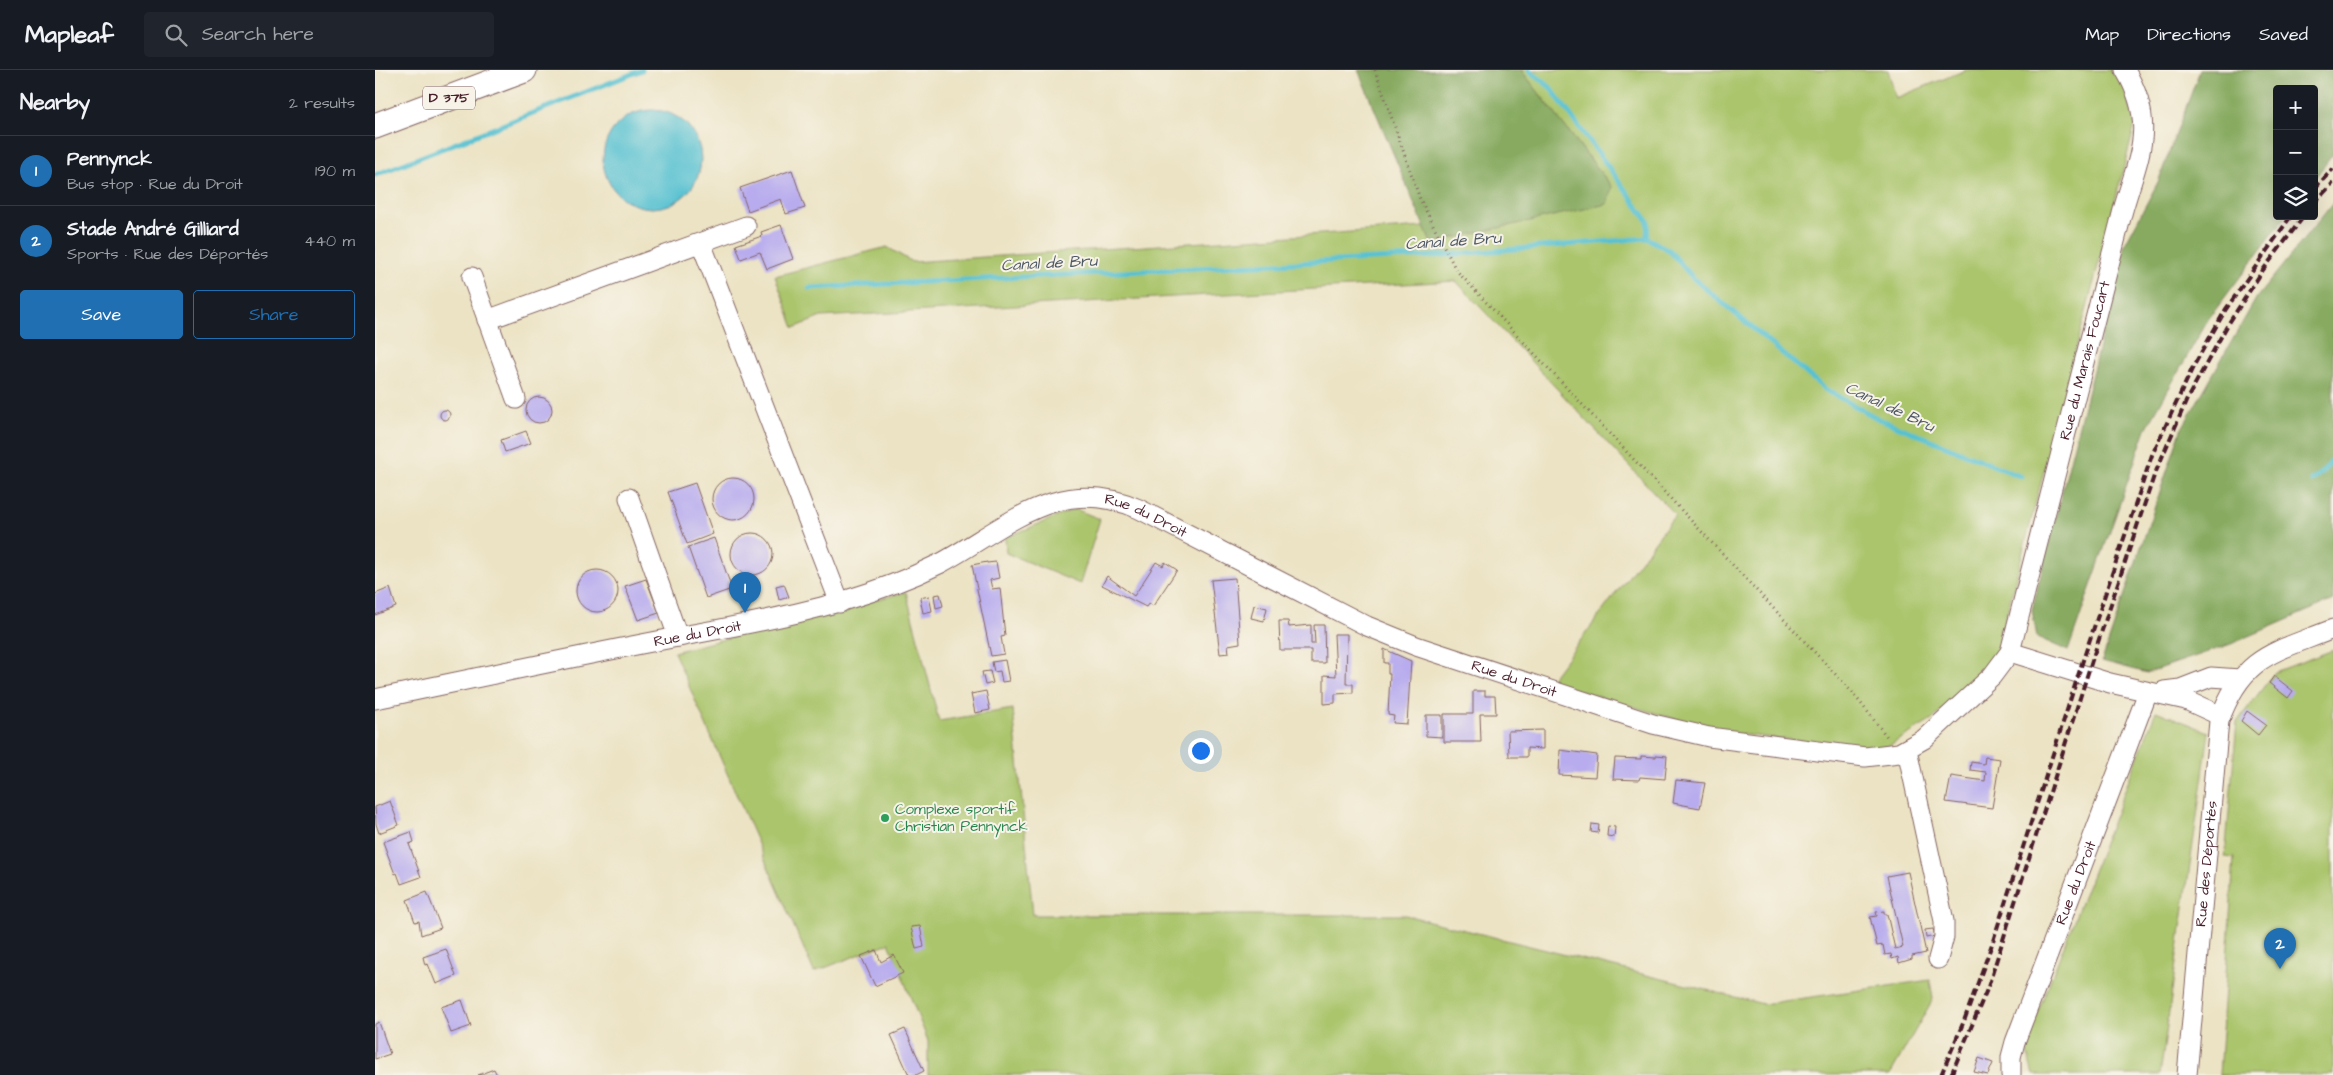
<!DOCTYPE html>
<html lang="en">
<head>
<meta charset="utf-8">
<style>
	:root { --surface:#171b24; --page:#20242c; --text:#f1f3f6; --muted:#9ea1a6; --line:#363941; --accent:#1f6fb2 }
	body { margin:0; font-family:"Architects Daughter",sans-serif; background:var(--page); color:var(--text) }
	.controls { position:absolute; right:15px; top:15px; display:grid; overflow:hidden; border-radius:5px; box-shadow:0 5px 20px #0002 }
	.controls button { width:45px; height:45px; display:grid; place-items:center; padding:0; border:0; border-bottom:1px solid var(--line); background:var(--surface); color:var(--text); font:25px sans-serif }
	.you { position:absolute; left:825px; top:680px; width:18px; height:18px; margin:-12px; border:4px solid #fff; border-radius:50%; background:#1a73e8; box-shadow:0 0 0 8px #1a73e833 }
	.badge { display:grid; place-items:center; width:32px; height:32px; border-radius:50%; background:var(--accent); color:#fff; font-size:16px; font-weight:700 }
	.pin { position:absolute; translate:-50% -41px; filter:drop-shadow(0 1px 2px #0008) }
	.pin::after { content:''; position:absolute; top:26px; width:18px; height:15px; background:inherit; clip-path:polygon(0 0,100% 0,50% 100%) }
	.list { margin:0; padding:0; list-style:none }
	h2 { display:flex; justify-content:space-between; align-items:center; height:65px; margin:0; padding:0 20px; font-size:21px }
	h2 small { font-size:16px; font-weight:400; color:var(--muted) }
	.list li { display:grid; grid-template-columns:32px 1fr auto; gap:15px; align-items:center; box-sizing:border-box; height:70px; padding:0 20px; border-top:1px solid var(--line) }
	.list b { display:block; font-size:19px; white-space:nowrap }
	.list p { margin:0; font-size:16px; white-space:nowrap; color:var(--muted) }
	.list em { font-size:16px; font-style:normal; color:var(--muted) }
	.actions { display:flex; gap:10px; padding:15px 20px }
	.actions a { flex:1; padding:11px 0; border:1px solid var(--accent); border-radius:5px; text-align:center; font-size:18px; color:var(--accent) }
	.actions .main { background:var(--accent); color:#fff }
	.icon { flex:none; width:28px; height:28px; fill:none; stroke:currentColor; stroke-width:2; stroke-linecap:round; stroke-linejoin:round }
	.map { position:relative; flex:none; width:1958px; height:1005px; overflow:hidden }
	header { display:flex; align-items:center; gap:30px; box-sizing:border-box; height:70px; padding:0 25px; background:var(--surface); border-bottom:1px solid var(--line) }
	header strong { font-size:24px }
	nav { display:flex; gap:28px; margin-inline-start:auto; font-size:18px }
	.search { width:350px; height:45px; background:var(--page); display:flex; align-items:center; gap:12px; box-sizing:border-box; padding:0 18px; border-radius:5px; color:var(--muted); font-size:19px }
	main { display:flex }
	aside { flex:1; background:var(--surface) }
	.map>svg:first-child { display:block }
	.green { fill:#aac56c; stroke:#7a724c }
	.forest { fill:#87aa60; stroke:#686446 }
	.water { fill:#56c1d1; stroke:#50707e }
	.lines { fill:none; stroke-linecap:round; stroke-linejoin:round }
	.stream { stroke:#56c1d1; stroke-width:5 }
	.building { fill:#b8acee }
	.minor-casing { stroke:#836461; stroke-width:21 }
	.major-casing { stroke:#836461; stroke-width:27 }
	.path { stroke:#836461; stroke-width:3; stroke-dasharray:1 4; stroke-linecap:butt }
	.minor { stroke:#fff; stroke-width:19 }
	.major { stroke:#fff; stroke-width:25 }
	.rail { stroke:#4a1f2b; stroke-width:4; stroke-dasharray:8 4; stroke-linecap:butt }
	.leisure-dot { fill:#2e9e5b; stroke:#f7f3e8; stroke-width:2 }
	.labels { text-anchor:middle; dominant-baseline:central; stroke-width:4; stroke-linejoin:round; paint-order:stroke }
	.shield { fill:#f7f3e8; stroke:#7e5f64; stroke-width:1 }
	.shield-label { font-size:14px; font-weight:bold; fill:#4a1f2b }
	.street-label { font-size:15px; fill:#4a1f2b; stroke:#f7f3e8 }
	.leisure-label { font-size:15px; fill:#27864d; stroke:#f7f3e8; text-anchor:start }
	.water-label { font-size:16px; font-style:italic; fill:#4e5865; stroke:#f7f3e8 }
</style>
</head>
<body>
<header>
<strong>Mapleaf</strong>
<div class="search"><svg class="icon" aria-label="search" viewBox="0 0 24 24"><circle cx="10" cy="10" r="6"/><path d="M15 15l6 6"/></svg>Search here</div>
<nav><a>Map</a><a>Directions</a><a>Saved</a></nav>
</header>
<main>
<aside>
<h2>Nearby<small>2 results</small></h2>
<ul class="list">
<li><span class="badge">1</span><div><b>Pennynck</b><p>Bus stop · Rue du Droit</p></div><em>190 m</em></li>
<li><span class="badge">2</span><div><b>Stade André Gilliard</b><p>Sports · Rue des Déportés</p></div><em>440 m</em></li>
</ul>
<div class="actions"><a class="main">Save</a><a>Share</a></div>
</aside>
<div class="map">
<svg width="1958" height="1005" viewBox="0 0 1958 1005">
	<rect width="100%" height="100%" fill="#f7f3e8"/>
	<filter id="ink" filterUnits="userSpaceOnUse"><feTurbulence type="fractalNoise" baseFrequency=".02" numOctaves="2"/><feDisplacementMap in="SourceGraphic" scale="10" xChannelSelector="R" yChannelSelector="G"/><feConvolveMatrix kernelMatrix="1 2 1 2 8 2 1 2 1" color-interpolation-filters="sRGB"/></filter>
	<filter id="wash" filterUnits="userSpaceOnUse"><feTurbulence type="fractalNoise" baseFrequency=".0096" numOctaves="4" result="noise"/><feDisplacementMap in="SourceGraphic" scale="20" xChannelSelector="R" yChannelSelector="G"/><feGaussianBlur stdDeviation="1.12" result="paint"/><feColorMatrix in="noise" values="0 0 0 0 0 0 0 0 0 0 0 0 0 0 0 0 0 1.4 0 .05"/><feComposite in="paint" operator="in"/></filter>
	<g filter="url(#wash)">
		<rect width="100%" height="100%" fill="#ece3c4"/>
		<!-- green -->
		<path class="green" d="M1146 0H1513L1521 28 1591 0H1739L1750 18 1760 55 1622 580 1606 603 1557 650 1512 677H1478L1345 662 1174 612 1300 445 1081 211 446 247 419 258 400 206 512 177 537 192 1049 157 1057 173 1237 117Z
			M700 439 725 449 705 514 631 483 630 468Z
			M531 522 564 651 638 639 658 845H1030L1388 934 1555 910 1558 929 1515 1005H553V971L514 873 439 902 299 582Z
			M1958 580V1005H1844L1859 788 1850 787 1862 652 1900 602Z
			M1781 641 1834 662 1785 1005H1658L1650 975Z"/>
		<!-- forest -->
		<path class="forest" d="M983 0H1146L1237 117 1232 134 1056 173Z
			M1825 0H1958V84L1939 109V19H1902V146H1911L1832 251 1771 359 1693 581 1662 567 1657 540 1750 174 1783 112Z
			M1958 133V530L1856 574 1772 603 1727 591 1806 360 1882 227Z"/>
		<!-- water -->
		<path class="water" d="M228 89a49 49 0 1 1 98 0a49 49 0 1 1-98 0Z"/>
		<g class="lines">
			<!-- stream -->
			<path class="stream" d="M1154 0 1175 17 1273 151 1272 168
				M0 105 267 0
				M434 218 1058 186 1272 168 1294 180 1318 208 1451 320 1502 348 1647 407
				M1937 411 1954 395 1958 388"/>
		</g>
		<g id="blocks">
			<!-- building -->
			<path class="building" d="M417 100 430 138 411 144 406 129 373 141 365 118Z
				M406 155 418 189 392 199 385 182 366 189 361 175 387 166 386 162Z
				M151 340a13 13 0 1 1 26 0a13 13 0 1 1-26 0Z
				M65 345a5 5 0 1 1 10 0a5 5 0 1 1-10 0Z
				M151 361 156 373 130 382 126 370Z
				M337 429a21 21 0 1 1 42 0a21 21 0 1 1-42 0Z
				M320 413 338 464 312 474 293 422Z
				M356 484a21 21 0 1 1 42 0a21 21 0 1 1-42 0Z
				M339 468 357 519 331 528 313 477Z
				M612 492V493L621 492 624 508 615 510 617 519 625 518 630 566 626 567 629 584 616 586 597 495Z
				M781 492 788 496 790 492 802 500 778 536 774 533 771 537 727 515 732 506 759 526Z
				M201 521a21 21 0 1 1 42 0a21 21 0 1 1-42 0Z
				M860 508 865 573 853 575 854 583 845 584 836 510Z
				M271 509 284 543 263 550 250 516Z
				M409 514 414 527 404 530 401 516Z
				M15 518 21 537 0 545V524Z
				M565 524 568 536 561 538 559 525Z
				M554 526 557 541 548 543 545 528Z
				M879 535 892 538 889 551 876 548Z
				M904 551H913L914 557 936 555V574H940L939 555H949L950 593H936V580H905Z
				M959 564H972L971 614H978V623L960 624V633L949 634V605L961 606Z
				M1009 579 1036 591 1032 654 1018 653 1019 646 1013 645 1015 604H1013V593H1009Z
				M630 590 634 611 627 612 625 601 619 602 617 592Z
				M615 601 618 613 610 615 607 602Z
				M1899 606 1918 621 1913 628 1894 613Z
				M611 621 615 640 600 643 596 624Z
				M1098 621H1110V626H1120L1121 644H1105L1106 672H1069V644H1098Z
				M1872 641 1891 655 1883 665 1866 651Z
				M1051 645H1067V667L1051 666Z
				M1168 660V679L1152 678V687H1134L1133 661Z
				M1185 680 1222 685 1220 707 1184 705Z
				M1281 685 1292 686 1290 709 1265 707 1264 710 1238 709 1240 688 1266 689V686L1281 687Z
				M1610 687 1625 689 1617 738 1571 732 1576 706 1610 711 1611 702 1595 700 1596 692 1609 694Z
				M1301 710 1330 713 1325 738 1298 733Z
				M15 731 24 755 4 763 1 754 0 737Z
				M1217 754 1224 755 1223 763 1216 762Z
				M1233 756 1240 757 1239 767 1232 766Z
				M36 762 39 772 34 774 46 807 26 814 22 803 20 804 8 772Z
				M1533 802 1551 883 1537 886V889L1524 893 1523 887 1517 889 1516 884 1510 885 1508 875 1502 876 1495 847 1502 846 1501 842 1509 841V844H1512L1520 879 1528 877 1512 806Z
				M52 822 66 858 46 865 44 851 40 852 32 830Z
				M545 856 549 877 541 879 536 857Z
				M1558 859 1560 866 1551 868 1550 860Z
				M71 879 81 906 61 914 53 894 50 895 48 887Z
				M501 880 506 892 519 885 528 903 500 916 486 886Z
				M87 930 96 956 76 963 66 937Z
				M4 952 15 984 0 989V954Z
				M530 959 549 1001 541 1005H534L516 965Z
				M1604 988 1618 993 1613 1005 1599 1002Z
				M119 999 122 1005H103Z"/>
		</g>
	</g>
	<g filter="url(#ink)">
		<use href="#blocks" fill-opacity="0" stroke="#836461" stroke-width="1"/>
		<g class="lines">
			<!-- minor casing -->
			<g class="minor-casing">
				<g id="minor">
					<path d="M326 173 465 533"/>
					<path d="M97 207 141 329"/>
					<path d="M112 250 371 156"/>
					<path d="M254 428 303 567"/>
					<path id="s1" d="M1635 582 1748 140C1764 85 1782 54 1750 0"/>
					<path d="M1789 621 1805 619 1836 607 1865 609"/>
					<path id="s2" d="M0 629C101 608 202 586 303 567 377 553 448 541 518 514 534 508 550 501 566 493 632 457 684 403 764 439L992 556 1041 576 1278 654 1334 667 1490 687 1524 683 1549 669 1617 606 1635 582 1735 613 1811 630 1846 646"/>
					<path d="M1532 680 1569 851V867L1563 889"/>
					<path id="s3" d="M1636 1005V987L1640 972 1773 622"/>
					<path id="s4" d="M1812 1005 1844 651C1868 585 1898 583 1958 559"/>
				</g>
			</g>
			<!-- major casing -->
			<g class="major-casing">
				<path id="major" d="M0 56 149 0"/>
			</g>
			<!-- path -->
			<path class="path" d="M1000 0 1045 129 1081 200 1477 622 1513 668"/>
			<!-- minor -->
			<use href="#minor" class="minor"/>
			<!-- major -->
			<use href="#major" class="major"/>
			<!-- rail -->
			<path class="rail" d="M1939 119 1958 99
				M1939 133 1958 113
				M1566 1005 1589 951 1617 874 1710 584 1777 385 1818 297 1851 239 1916 146
				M1576 1005 1613 917 1718 587 1779 406 1813 327 1852 256 1888 200 1929 146"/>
		</g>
	</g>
	<!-- markers -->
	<circle class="leisure-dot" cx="510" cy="748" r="5"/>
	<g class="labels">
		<!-- shield labels -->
		<rect class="shield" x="48" y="16.5" width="52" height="23" rx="4"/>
		<g class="shield-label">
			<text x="74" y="28">D 375</text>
		</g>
		<!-- street labels -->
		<g class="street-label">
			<text stroke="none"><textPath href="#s1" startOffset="301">Rue du Marais Foucart</textPath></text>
			<text stroke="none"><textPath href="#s2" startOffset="808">Rue du Droit</textPath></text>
			<text stroke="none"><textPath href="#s2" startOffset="329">Rue du Droit</textPath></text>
			<text stroke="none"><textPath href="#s2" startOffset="1212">Rue du Droit</textPath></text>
			<text stroke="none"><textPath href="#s4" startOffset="212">Rue des Déportés</textPath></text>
			<text stroke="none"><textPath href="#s3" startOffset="204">Rue du Droit</textPath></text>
		</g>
		<!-- leisure labels -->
		<g class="leisure-label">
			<text x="520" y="739">Complexe sportif<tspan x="520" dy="17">Christian Pennynck</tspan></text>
		</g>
		<!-- water labels -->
		<g class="water-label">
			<text transform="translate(1078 171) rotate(-4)">Canal de Bru</text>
			<text transform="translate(674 193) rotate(-3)">Canal de Bru</text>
			<text transform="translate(1515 337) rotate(25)">Canal de Bru</text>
		</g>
	</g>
</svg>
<div class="controls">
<button>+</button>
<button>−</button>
<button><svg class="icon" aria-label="layers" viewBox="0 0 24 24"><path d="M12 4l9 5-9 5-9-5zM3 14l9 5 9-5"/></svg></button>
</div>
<div class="you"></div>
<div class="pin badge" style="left:370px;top:543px">1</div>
<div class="pin badge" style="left:1905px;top:899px">2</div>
</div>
</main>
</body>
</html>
